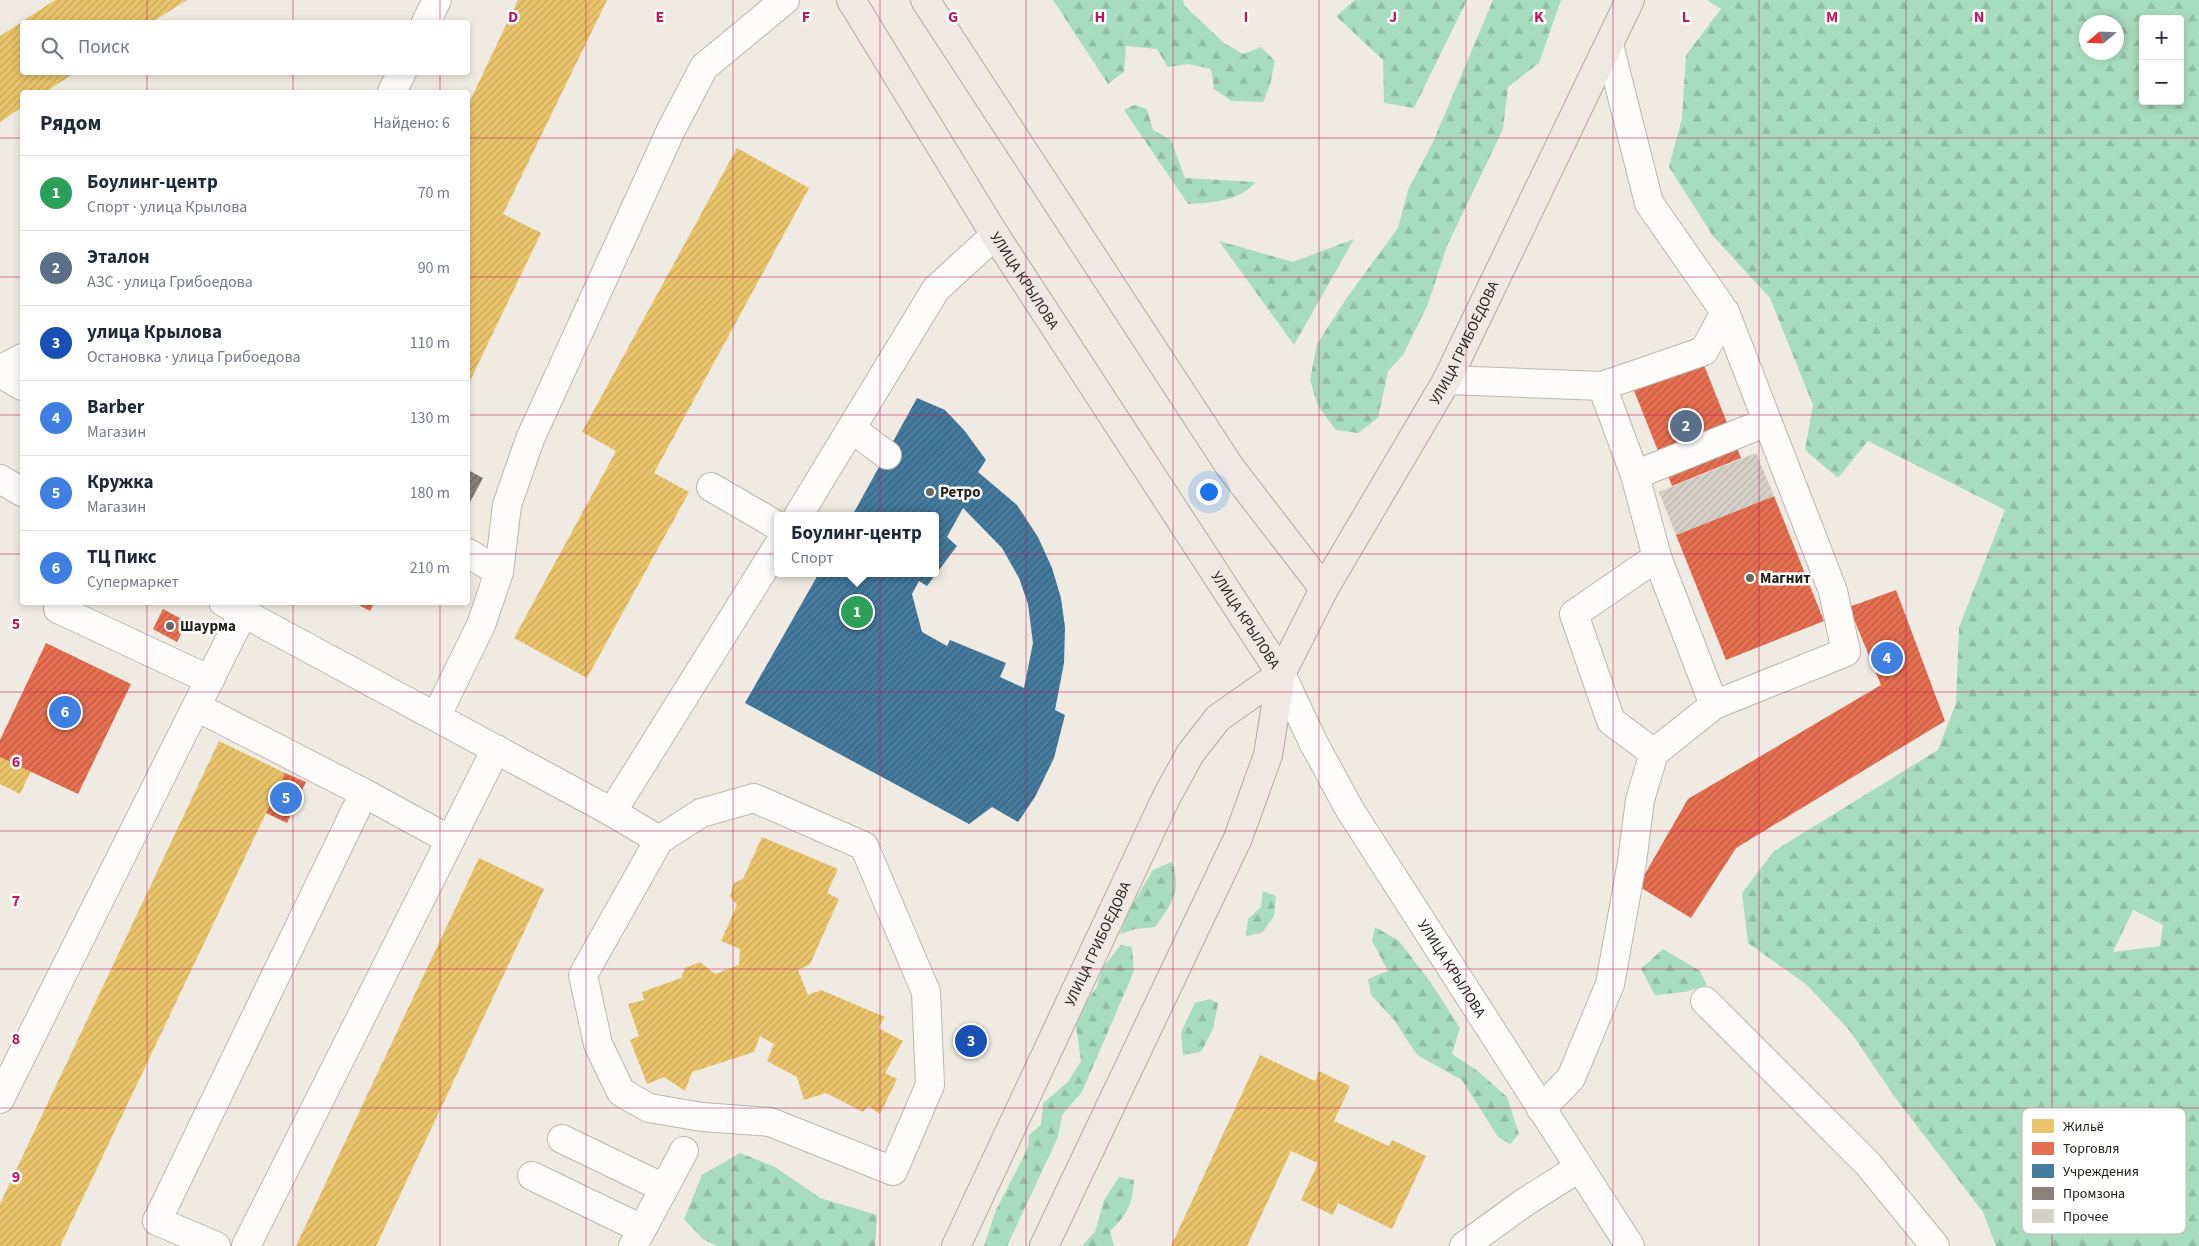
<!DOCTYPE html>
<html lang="ru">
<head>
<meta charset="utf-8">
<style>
	:root { --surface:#fff; --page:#f6f6f7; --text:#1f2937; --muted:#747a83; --line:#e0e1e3; --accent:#1a73e8 }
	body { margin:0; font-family:"Source Sans 3",sans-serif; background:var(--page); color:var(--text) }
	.controls { position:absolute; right:15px; top:15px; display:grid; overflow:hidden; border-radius:5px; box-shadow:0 2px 8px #0003 }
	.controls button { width:45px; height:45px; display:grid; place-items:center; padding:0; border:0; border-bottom:1px solid var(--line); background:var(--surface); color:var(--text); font:25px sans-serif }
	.compass { position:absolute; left:2079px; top:15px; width:45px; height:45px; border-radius:50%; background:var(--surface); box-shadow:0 2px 8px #0003; rotate:251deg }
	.you { position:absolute; left:1208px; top:491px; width:18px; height:18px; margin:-12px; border:4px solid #fff; border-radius:50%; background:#1a73e8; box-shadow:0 0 0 8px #1a73e833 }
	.badge { display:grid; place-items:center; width:32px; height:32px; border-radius:50%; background:var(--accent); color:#fff; font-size:16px; font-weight:700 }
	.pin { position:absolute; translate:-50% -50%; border:2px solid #fff; box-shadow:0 1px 5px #0006 }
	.popup { position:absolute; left:774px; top:512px; width:165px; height:65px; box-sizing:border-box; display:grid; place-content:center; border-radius:5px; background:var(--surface); filter:drop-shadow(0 1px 4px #0005); font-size:16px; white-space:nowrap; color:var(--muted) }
	.popup b { font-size:19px; color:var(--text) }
	.popup::after { content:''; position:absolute; left:50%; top:100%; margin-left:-10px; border:10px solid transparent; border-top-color:var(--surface) }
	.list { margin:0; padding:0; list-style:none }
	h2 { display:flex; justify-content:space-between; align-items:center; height:65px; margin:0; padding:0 20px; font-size:21px }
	h2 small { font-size:16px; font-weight:400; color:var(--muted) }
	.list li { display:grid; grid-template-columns:32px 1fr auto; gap:15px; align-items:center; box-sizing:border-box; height:75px; padding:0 20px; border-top:1px solid var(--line) }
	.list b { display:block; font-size:19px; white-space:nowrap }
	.list p { margin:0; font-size:16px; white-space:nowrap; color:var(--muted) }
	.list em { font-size:16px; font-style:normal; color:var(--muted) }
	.icon { flex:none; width:28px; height:28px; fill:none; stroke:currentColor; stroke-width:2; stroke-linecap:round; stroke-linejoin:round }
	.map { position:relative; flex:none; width:2199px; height:1246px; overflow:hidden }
	.search { position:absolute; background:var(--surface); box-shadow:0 2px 8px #0003; left:20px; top:20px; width:450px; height:55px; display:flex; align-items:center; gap:12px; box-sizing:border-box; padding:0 18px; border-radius:5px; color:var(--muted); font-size:19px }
	.panel { position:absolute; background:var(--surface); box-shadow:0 2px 8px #0003; left:20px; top:90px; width:450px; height:515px; border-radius:5px }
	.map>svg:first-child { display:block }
	.forest { fill:url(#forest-firs); fill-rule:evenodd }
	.homes { fill:url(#homes-hatch) }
	.shops { fill:url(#shops-hatch) }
	.public { fill:url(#public-hatch); fill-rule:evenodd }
	.industry { fill:url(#industry-hatch) }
	.building { fill:url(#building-hatch) }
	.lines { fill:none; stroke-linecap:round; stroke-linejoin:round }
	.minor-casing { stroke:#bab7b0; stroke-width:30 }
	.major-casing { stroke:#b5a7a0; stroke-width:30 }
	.minor { stroke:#fdfcfb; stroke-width:28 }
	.major { stroke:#efe8e4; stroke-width:28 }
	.grid { fill:none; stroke:#c2185b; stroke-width:1; stroke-opacity:0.55 }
	.poi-dot { fill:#6a6761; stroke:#fff; stroke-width:2 }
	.labels { text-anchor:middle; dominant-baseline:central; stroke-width:5; stroke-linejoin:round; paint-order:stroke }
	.street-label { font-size:15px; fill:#23201b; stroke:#fff }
	.poi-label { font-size:15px; font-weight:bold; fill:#23201b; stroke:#fff; text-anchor:start }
	.key { fill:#fff; stroke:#bdbcbb; stroke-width:1 }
	.key-label { font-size:14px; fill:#23201b }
	.grid-label { font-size:16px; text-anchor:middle; font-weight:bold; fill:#c2185b; stroke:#fff; stroke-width:5; stroke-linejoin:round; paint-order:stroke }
</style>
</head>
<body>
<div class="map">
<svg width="2199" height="1246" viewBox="0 0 2199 1246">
	<defs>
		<pattern id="forest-firs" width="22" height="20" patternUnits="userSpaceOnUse" patternTransform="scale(1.25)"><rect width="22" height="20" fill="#a8dcbe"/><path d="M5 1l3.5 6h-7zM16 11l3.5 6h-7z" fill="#90bca3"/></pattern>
		<pattern id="homes-hatch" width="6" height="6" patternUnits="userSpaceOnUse" patternTransform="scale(1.25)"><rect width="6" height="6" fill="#e9c46a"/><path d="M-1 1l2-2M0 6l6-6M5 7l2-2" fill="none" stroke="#c8a85b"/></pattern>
		<pattern id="shops-hatch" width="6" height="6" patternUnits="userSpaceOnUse" patternTransform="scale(1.25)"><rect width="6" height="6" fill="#e76f51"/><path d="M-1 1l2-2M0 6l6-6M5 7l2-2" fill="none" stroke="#bb5b42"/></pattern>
		<pattern id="public-hatch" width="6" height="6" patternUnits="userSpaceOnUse" patternTransform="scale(1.25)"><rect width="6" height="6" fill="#457b9d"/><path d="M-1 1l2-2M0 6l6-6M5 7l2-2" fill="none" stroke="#39647f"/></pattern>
		<pattern id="industry-hatch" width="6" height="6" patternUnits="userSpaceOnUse" patternTransform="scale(1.25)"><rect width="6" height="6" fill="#8a817c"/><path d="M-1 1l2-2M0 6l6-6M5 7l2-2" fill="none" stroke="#706965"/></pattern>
		<pattern id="building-hatch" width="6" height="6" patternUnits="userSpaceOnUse" patternTransform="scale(1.25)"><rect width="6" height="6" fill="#d5d1ca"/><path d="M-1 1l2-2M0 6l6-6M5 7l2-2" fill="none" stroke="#b7b3ad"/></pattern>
	</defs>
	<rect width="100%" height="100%" fill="#efebe3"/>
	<!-- forest -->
	<path class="forest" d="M1053 0H1183L1185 6 1224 43 1243 54 1261 47 1275 61 1270 85 1263 102 1232 101 1214 89 1211 69 1188 64 1168 67 1157 49 1126 46 1124 72 1108 84Z
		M1355 0H1467L1414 108 1384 103 1383 60 1336 16Z
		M1493 0H1561L1539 63 1508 87 1503 129 1447 246 1428 304 1403 355 1388 371 1378 418 1358 433 1336 430 1318 406 1310 380 1317 344 1348 296 1398 228 1408 190 1433 142Z
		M1707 0H2199V1246H1996L1983 1212 1897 1100 1850 1031 1807 985 1748 943 1742 893 1774 851 1938 750 1956 703 1959 627 2005 510 1868 441 1838 478 1805 450 1813 405 1770 298 1713 236 1669 167 1682 118 1686 55 1721 9ZM2143 19H2180V101H2143ZM2086 22H2116V52H2086ZM2133 910 2163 925 2160 946 2113 952Z
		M1134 105 1147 109 1153 130 1171 140 1185 178 1256 182C1239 201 1213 203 1188 204L1124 110Z
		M1354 239 1294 345 1219 241 1293 262Z
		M1172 862C1182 890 1172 904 1155 927L1135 929 1120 934 1128 912 1153 870Z
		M1263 891 1276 896 1274 916 1262 933 1246 936 1248 919 1261 907Z
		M1375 927 1399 941 1431 983 1460 1028 1452 1054 1479 1072 1507 1097 1519 1134 1510 1144 1498 1137 1462 1080 1417 1055 1394 1020 1371 995 1368 979 1388 971 1372 941Z
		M1121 945 1132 947 1134 971 1082 1092 1062 1115 1058 1137 1007 1246H984L996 1210 1028 1148 1029 1135 1041 1125 1043 1103 1068 1082 1081 1061 1075 1019 1096 988 1103 967Z
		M1663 949 1700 971 1707 985 1685 992 1655 995 1641 969Z
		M1209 999 1218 1003 1213 1029 1201 1052 1183 1055 1181 1032 1195 1003Z
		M740 1153 775 1167 820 1198 877 1215 875 1246H717L703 1239 684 1219 702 1175Z
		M1119 1177 1134 1180C1132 1205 1128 1214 1110 1231L1114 1246H1082L1095 1232 1104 1200Z"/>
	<!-- homes -->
	<path class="homes" d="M55 0H187L152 22H22V72H76L45 92H22V107L0 122V36Z
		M518 0H607L503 214 541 233 468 385V105Z
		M737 148 809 188 654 473 689 492 587 678 514 638 616 451 582 432Z
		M219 741 285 773 60 1246H0V1204Z
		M0 757 31 771 20 794 0 784Z
		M762 837 838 869 827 893 839 899 810 964 798 970 808 995 821 990 885 1017 878 1028 903 1041 885 1073 897 1079 880 1114 868 1106 863 1112 826 1093 804 1100 797 1077 767 1061 774 1044 760 1036 754 1052 692 1072 685 1091 664 1077 647 1084 630 1040 639 1036 628 1004 644 1000 642 992 681 978 685 968 700 962 715 974 739 965 740 949 721 941 737 905 730 896 734 883 743 879Z
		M479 858 544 889 376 1246H296Z
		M1260 1055 1315 1081 1319 1071 1350 1086 1334 1121 1389 1146 1392 1140 1426 1156 1392 1229 1338 1203 1333 1215 1301 1200 1318 1163 1291 1151 1247 1246H1171Z"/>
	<!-- shops -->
	<path class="shops" d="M1702 360 1741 458 1672 486 1633 388Z
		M1774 496 1824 621 1726 660 1676 535Z
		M1896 590 1945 721 1736 848 1691 918 1638 886 1688 799 1881 685 1849 607Z
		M353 602H375L370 611Z
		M163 609 187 622 177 642 153 629Z
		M46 643 131 684 78 794 0 757V740Z
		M285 773 306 782 287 823 266 813Z"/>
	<!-- public -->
	<path class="public" d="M917 398 945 410 964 430 986 460 978 472 1017 505 1038 537 1052 568 1061 598 1065 627 1064 663 1055 710 1065 715 1054 758 1035 797 1018 822 992 807 969 824 745 703 819 573H936V516H852ZM963 508 1002 548 1019 578 1028 604 1033 643 1024 688 1000 677 1006 663 950 640 947 646 922 632 912 594 919 581 927 586 957 546 947 537Z"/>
	<!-- industry -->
	<path class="industry" d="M468 470 483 478 468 506Z"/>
	<!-- building -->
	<path class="building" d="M1756 453 1774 496 1676 535 1659 492Z"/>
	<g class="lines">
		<!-- minor casing -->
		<g class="minor-casing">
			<g id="minor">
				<path d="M426 22 437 0"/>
				<path d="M392 92 402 72"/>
				<path d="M0 370 22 358"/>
				<path d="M0 373 22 386"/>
				<path d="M1447 380 1602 386 1704 351 1725 312 1649 203 1609 45"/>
				<path d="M1602 386 1635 475 1657 557 1714 705"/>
				<path d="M852 429 887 455"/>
				<path d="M1635 475 1767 422"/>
				<path d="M0 479 22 492"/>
				<path d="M711 487 778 526"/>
				<path d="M798 516 936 289 995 235"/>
				<path d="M468 553 499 572"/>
				<path d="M60 602 58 609 210 680"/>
				<path d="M223 602 612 812 659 840"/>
				<path id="s1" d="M1281 674 1313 742 1350 810 1630 1246"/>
				<path d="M197 707 364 793 450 840"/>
				<path d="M436 717 481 625 499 572 507 505 530 439 671 130 704 67 785 0"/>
				<path d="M1654 753 1611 721 1574 614 1657 557"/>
				<path d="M754 798 864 846 926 992 930 1085 893 1171 770 1122 702 1117 649 1108 621 1092 598 1044 583 975 659 840 701 813Z"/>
				<path d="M612 812 778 546"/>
				<path d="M1705 1001 1868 1164 1935 1246"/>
				<path d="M0 1099 243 613"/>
				<path d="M1541 1109 1571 1078 1610 984 1632 862 1640 800 1654 753 1714 705 1846 652 1833 591 1725 312"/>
				<path d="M562 1139 664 1188"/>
				<path d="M532 1176 642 1229"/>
				<path d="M216 1246 157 1221 364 793"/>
				<path d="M246 1246 496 749"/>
				<path d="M633 1246 684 1151"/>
				<path d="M1464 1246 1525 1202 1579 1168"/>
			</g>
		</g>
		<!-- major casing -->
		<g class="major-casing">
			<g id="major">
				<path id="s2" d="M851 0 995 235 1281 674"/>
				<path d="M925 0 1230 467 1324 589"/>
				<path id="s3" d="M956 1246 1166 798 1190 754 1218 718 1281 674"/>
				<path id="s4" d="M1044 1246 1238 838 1268 755 1281 674 1324 589 1447 380 1630 0"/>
			</g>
		</g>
		<!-- minor -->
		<use href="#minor" class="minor"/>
		<!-- major -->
		<use href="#major" class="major"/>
	</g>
	<!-- grid -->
	<path class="grid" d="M147 0V22M293 0V22M440 0V22M586 0V1246M733 0V1246M880 0V1246M1026 0V1246M1173 0V1246M1319 0V1246M1466 0V1246M1613 0V1246M1759 0V1246M1906 0V1246M2052 0V1246M147 72V92M293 72V92M440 72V92M0 138H22M468 138H2199M0 277H22M468 277H2199M0 415H22M468 415H2199M0 554H22M468 554H2199M147 602V1246M293 602V1246M440 602V1246M0 692H2199M0 831H2199M0 969H2199M0 1108H2199"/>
	<!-- markers -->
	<g class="poi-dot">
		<circle cx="930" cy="492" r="5"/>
		<circle cx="1750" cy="578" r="5"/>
		<circle cx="170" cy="626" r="5"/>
	</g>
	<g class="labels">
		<!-- street labels -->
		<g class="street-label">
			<text stroke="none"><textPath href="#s2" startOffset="330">УЛИЦА КРЫЛОВА</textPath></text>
			<text stroke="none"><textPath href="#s4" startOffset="1001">УЛИЦА ГРИБОЕДОВА</textPath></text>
			<text stroke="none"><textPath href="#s2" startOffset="735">УЛИЦА КРЫЛОВА</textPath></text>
			<text stroke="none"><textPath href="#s3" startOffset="334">УЛИЦА ГРИБОЕДОВА</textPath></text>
			<text stroke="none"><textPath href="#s1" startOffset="341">УЛИЦА КРЫЛОВА</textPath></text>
		</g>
		<!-- poi labels -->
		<g class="poi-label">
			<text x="940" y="492">Ретро</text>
			<text x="1760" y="578">Магнит</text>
			<text x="180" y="626">Шаурма</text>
		</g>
	</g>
	<!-- legend -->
	<rect x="2022" y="1108" width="164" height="126" rx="8" class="key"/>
	<rect x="2032" y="1119" width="22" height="14" fill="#e9c46a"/>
	<rect x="2032" y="1142" width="22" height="13" fill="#e76f51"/>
	<rect x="2032" y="1164" width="22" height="14" fill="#457b9d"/>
	<rect x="2032" y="1187" width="22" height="13" fill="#8a817c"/>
	<rect x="2032" y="1209" width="22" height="14" fill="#d5d1ca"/>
	<g class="key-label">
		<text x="2063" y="1131">Жильё</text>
		<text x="2063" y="1153">Торговля</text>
		<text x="2063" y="1176">Учреждения</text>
		<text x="2063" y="1198">Промзона</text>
		<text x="2063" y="1221">Прочее</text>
	</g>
	<g class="grid-label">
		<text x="513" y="22">D</text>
		<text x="660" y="22">E</text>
		<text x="806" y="22">F</text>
		<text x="953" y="22">G</text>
		<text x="1100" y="22">H</text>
		<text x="1246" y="22">I</text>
		<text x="1393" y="22">J</text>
		<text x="1539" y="22">K</text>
		<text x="1686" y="22">L</text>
		<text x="1832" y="22">M</text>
		<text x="1979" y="22">N</text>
		<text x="16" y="629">5</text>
		<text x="16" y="767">6</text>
		<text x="16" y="906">7</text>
		<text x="16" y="1044">8</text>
		<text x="16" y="1182">9</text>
	</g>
</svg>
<div class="controls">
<button>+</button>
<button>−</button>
</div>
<svg class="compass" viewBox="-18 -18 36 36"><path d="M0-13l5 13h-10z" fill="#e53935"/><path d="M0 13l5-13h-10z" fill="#747a83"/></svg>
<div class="you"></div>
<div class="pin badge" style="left:857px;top:612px;background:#2e9e5b">1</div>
<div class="popup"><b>Боулинг-центр</b>Спорт</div>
<div class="pin badge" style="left:1686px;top:426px;background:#5c6f8a">2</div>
<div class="pin badge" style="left:971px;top:1041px;background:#1a4fb4">3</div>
<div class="pin badge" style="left:1887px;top:658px;background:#3f7fe0">4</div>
<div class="pin badge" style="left:286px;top:798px;background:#3f7fe0">5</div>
<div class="pin badge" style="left:65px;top:712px;background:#3f7fe0">6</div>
<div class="search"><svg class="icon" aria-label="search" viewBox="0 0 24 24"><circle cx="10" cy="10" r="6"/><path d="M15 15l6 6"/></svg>Поиск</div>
<section class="panel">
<h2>Рядом<small>Найдено: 6</small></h2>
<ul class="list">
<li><span class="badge" style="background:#2e9e5b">1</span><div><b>Боулинг-центр</b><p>Спорт · улица Крылова</p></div><em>70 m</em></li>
<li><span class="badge" style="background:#5c6f8a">2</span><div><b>Эталон</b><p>АЗС · улица Грибоедова</p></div><em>90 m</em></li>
<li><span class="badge" style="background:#1a4fb4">3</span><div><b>улица Крылова</b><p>Остановка · улица Грибоедова</p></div><em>110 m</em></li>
<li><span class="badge" style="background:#3f7fe0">4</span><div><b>Barber</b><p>Магазин</p></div><em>130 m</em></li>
<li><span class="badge" style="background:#3f7fe0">5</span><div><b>Кружка</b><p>Магазин</p></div><em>180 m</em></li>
<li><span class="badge" style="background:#3f7fe0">6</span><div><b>ТЦ Пикс</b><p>Супермаркет</p></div><em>210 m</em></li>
</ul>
</section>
</div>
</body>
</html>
